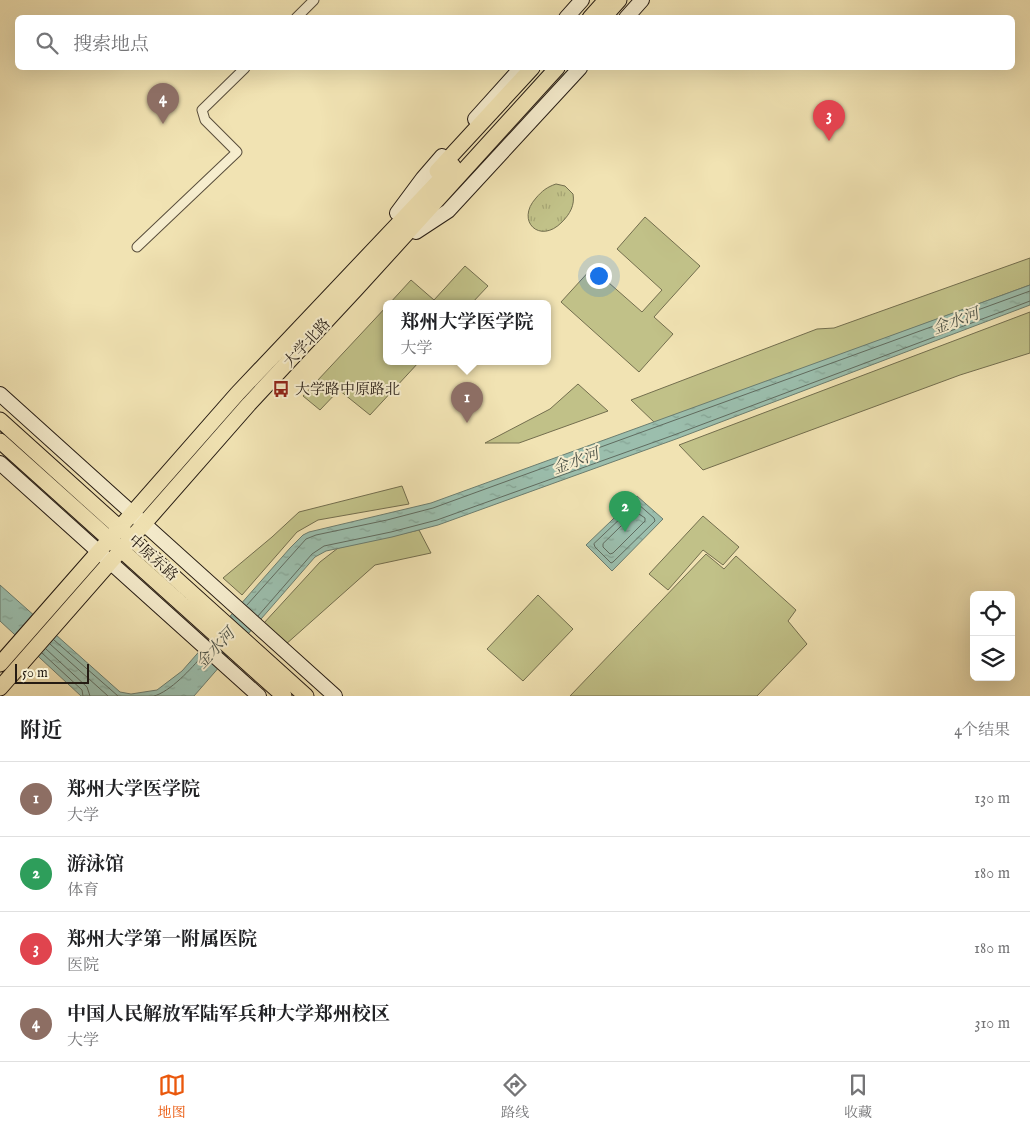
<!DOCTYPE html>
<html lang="zh">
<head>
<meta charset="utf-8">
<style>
	:root { --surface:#fff; --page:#f6f6f6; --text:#202124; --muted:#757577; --line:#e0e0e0; --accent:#ea580c }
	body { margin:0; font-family:"IM FELL English","Noto Serif SC",serif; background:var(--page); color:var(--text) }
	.controls { position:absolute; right:15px; bottom:15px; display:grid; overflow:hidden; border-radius:8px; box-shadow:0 5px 20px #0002 }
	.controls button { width:45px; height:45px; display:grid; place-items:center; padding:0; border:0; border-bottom:1px solid var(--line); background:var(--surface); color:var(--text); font:25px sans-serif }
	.scale { position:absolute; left:15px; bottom:12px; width:74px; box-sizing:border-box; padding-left:5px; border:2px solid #251b13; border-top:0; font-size:14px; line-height:18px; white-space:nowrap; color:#251b13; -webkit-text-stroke:4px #f6edce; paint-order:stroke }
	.you { position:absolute; left:598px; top:275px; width:18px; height:18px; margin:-12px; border:4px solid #fff; border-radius:50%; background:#1a73e8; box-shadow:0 0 0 8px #1a73e833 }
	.badge { display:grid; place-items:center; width:32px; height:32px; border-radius:50%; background:var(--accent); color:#fff; font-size:16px; font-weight:700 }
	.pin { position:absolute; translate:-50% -41px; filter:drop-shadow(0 1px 2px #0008) }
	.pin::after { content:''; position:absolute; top:26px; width:18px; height:15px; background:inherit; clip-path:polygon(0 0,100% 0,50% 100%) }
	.popup { position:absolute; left:383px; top:300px; width:168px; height:65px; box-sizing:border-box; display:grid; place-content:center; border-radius:8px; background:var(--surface); filter:drop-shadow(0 1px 4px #0005); font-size:16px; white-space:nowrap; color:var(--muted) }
	.popup b { font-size:19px; color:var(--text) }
	.popup::after { content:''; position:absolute; left:50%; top:100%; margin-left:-10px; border:10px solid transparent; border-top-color:var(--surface) }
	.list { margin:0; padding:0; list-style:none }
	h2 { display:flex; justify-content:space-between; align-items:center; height:65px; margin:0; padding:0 20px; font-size:21px }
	h2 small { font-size:16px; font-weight:400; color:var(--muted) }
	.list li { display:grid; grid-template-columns:32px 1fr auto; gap:15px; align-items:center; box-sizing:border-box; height:75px; padding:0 20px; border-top:1px solid var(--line) }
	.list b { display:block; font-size:19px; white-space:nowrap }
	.list p { margin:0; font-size:16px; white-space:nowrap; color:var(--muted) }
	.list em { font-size:16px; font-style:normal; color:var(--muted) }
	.icon { flex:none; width:28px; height:28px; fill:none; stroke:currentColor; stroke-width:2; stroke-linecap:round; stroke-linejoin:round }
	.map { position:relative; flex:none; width:1030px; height:696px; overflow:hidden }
	.search { position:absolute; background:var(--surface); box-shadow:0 5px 20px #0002; left:15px; right:15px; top:15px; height:55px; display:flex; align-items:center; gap:12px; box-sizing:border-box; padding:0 18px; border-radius:8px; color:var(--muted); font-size:19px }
	.sheet { height:365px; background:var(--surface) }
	nav { display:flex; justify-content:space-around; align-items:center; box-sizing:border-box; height:70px; border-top:1px solid var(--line); background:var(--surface); font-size:14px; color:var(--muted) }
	nav a { display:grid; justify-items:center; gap:2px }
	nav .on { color:var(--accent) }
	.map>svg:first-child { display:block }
	.grass { fill:url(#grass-tufts); stroke:#736e4e }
	.park { fill:#c1c188; stroke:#736e4e }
	.water { fill:url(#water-ripples); stroke:#6c7d6f }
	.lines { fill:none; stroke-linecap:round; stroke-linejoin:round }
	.shore { stroke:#606c60; stroke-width:1 }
	.street-casing { stroke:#584d3b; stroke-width:11 }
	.secondary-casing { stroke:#251b13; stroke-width:16 }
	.primary-casing { stroke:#251b13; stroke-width:17 }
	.street { stroke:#f6edce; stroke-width:9 }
	.secondary { stroke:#f6edce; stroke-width:14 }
	.primary { stroke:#f1e3b3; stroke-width:15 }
	.labels { text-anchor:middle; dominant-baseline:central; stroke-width:4; stroke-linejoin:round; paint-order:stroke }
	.street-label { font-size:15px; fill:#251b13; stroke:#f6edce }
	.poi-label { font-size:15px; fill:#251b13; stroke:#f6edce; text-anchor:start }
	.water-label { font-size:16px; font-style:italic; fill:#4e5449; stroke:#f6edce }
</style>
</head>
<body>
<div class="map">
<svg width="1030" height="696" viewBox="0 0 1030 696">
	<defs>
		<pattern id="grass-tufts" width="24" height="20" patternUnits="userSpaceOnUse" patternTransform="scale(1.25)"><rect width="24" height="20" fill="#c1c188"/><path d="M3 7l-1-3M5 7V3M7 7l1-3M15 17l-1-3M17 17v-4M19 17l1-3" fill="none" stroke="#a6a574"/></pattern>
		<pattern id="water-ripples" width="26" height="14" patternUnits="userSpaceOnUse" patternTransform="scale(1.25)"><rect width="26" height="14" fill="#9bbead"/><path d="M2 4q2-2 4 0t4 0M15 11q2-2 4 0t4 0" fill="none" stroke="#85a394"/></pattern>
	</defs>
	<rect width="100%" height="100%" fill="#f1e3b3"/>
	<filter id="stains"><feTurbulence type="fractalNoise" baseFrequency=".004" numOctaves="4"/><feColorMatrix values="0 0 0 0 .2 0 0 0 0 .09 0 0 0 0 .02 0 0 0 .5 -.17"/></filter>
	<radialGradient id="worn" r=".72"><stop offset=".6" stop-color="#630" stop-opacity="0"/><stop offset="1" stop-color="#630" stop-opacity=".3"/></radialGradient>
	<!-- grass -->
	<path class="grass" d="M556 184 565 186 573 194C575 205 570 214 562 222 540 245 515 221 536 198 542 191 547 187 556 184Z"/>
	<!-- park -->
	<path class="park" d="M645 217 700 266 654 317 673 334 639 372 561 302 592 268 642 312 662 290 617 249Z
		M1030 258V285L655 423 631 400 817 329 834 328Z
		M465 266 488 286 471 304H389L411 280 434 300Z
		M387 306V362H419L370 415 339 390 320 410 303 396Z
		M1030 312V353L960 375 703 470 679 445Z
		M578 384 608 411 519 443H485L550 409Z
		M402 486 409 504 318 520 297 532 242 595 223 578 272 537 299 512Z
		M703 516 739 547 723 565 703 550 668 590 649 574Z
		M419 530 431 553 375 565 285 645 263 624 320 562 338 548Z
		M706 554 724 569 736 556 796 610 788 621 807 644 757 696H570Z
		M538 595 573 629 523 681 487 649Z"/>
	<!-- water -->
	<path class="water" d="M1030 285V305L676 439 438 525 392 537 326 551 315 557 194 696H81L0 621V585L120 692 131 694 157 690 182 671 290 548 303 535 309 532 431 503Z
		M637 496 663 519 612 571 586 545Z"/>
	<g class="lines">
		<!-- shore -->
		<path class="shore" d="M636 504H638L654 518 655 521 613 562 611 563 595 547 594 544Z
			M636 512 645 518V521L613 553 610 554 603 547V544Z
			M247 605 306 539 316 535 387 520 433 508 1030 291
			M258 616 312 554 324 546 391 532 437 520 674 435 1030 301
			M54 640 118 696
			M50 644 108 696
			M46 649 87 687 90 696
			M42 653 82 690 83 696
			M154 696C170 692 192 668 202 656"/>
		<!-- street casing -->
		<g class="street-casing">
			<path id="street" d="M296 18 314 0
				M137 247 237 152 205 120 202 110 245 68"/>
		</g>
		<!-- secondary casing -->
		<g class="secondary-casing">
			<path id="secondary" d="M566 18 582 0
				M626 18 642 0
				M475 119 521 68
				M397 213 423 178 442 156
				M416 232 448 211 580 68
				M0 394 335 696
				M0 463 259 696"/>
		</g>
		<!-- primary casing -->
		<g class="primary-casing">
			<path id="primary" d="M590 18 606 0
				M603 18 619 0
				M437 171 532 68
				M0 420 306 696
				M0 441 284 696
				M0 664 237 394 453 166
				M0 688 249 404 357 288 557 68"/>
		</g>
		<!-- street -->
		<use href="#street" class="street"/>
		<!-- secondary -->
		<use href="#secondary" class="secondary"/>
		<!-- primary -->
		<use href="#primary" class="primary"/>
	</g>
	<!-- icons -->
	<defs>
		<g id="bus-bare" transform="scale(1.35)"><path d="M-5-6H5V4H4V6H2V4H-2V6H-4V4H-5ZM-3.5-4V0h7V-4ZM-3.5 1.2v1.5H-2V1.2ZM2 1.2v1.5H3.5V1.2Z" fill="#8f2418" stroke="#f6edce" stroke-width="2.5" paint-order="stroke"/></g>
	</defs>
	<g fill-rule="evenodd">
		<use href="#bus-bare" x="281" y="389"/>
	</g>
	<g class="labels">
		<!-- street labels -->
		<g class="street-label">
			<text transform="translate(307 343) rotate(-47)">大学北路</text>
			<text transform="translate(153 558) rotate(42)">中原东路</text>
		</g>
		<!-- poi labels -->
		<g class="poi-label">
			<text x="295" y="389">大学路中原路北</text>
		</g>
		<!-- water labels -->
		<g class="water-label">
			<text transform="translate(956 322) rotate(-20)">金水河</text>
			<text transform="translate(576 462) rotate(-20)">金水河</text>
			<text transform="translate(216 649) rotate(-47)">金水河</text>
		</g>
	</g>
	<rect width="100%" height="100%" filter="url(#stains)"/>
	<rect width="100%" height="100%" fill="url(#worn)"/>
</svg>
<div class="controls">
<button><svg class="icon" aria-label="locate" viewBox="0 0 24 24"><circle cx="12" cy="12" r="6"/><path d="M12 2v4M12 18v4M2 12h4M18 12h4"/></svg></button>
<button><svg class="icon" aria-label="layers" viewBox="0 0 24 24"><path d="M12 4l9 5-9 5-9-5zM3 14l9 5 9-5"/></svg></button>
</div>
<div class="scale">50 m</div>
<div class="you"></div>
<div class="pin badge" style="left:467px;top:423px;background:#8d6e63">1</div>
<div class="popup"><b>郑州大学医学院</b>大学</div>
<div class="pin badge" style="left:625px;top:532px;background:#2e9e5b">2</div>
<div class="pin badge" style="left:829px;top:141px;background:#e0444e">3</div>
<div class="pin badge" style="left:163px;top:124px;background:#8d6e63">4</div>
<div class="search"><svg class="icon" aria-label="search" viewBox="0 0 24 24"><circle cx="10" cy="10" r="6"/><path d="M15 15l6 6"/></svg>搜索地点</div>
</div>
<section class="sheet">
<h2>附近<small>4个结果</small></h2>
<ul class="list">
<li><span class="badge" style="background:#8d6e63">1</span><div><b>郑州大学医学院</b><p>大学</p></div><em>130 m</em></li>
<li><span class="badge" style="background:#2e9e5b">2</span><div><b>游泳馆</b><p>体育</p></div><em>180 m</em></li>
<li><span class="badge" style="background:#e0444e">3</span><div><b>郑州大学第一附属医院</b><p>医院</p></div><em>180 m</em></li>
<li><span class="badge" style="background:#8d6e63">4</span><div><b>中国人民解放军陆军兵种大学郑州校区</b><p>大学</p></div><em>310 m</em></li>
</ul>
</section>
<nav>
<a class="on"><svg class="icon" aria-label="map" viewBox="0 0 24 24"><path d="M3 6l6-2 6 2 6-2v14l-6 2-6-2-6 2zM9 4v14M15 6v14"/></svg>地图</a>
<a><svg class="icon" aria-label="directions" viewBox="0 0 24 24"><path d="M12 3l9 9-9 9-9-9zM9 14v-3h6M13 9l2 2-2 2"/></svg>路线</a>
<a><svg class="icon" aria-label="saved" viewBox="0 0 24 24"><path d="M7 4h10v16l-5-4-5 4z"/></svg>收藏</a>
</nav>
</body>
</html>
